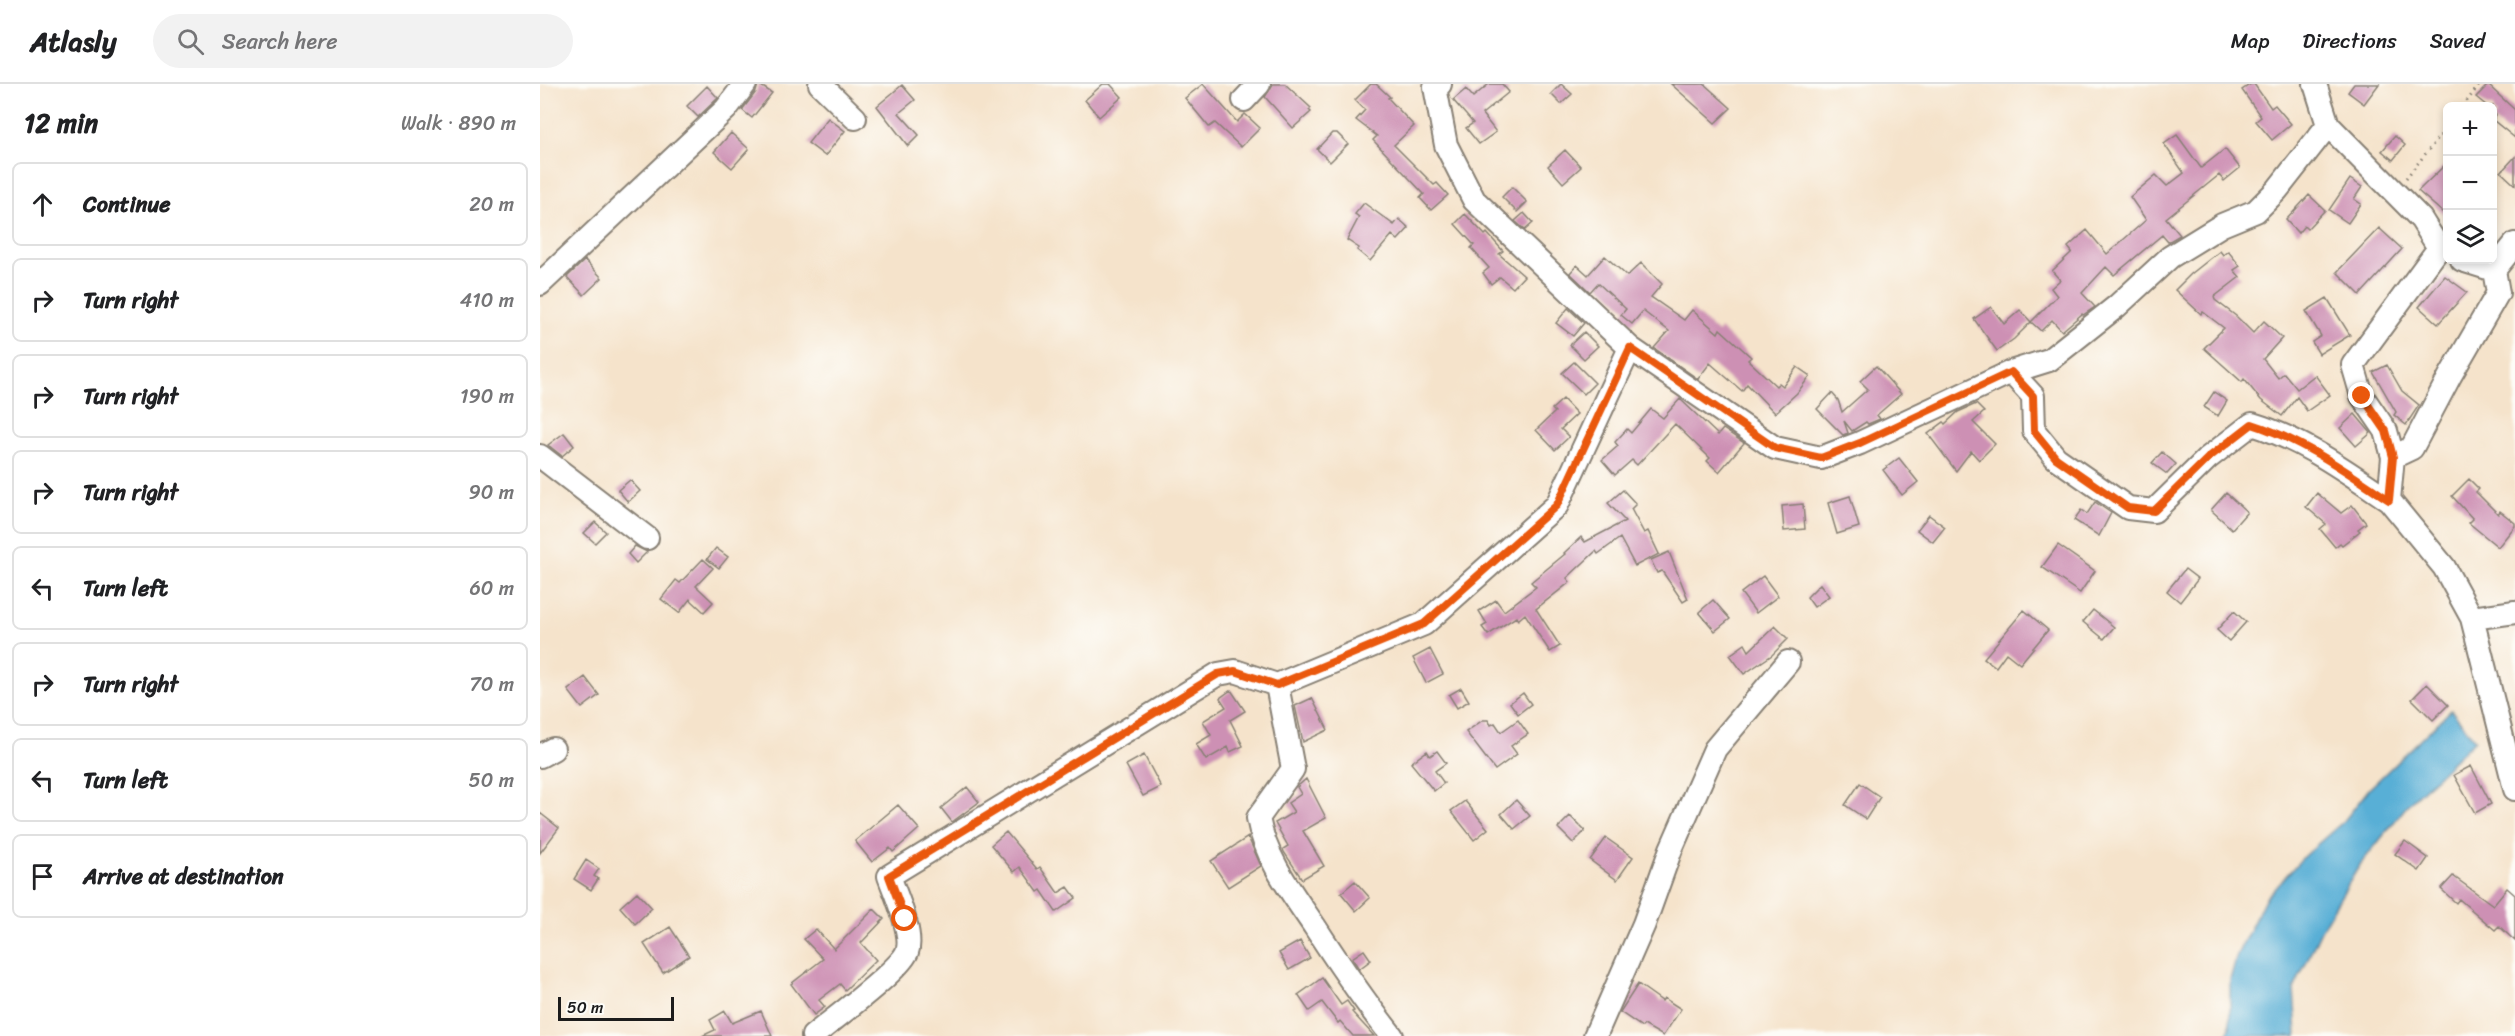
<!DOCTYPE html>
<html lang="en">
<head>
<meta charset="utf-8">
<style>
	:root { --surface:#fff; --page:#f2f2f2; --text:#202124; --muted:#757577; --line:#e0e0e0 }
	body { margin:0; font-family:Sriracha,sans-serif; background:var(--page); color:var(--text) }
	.controls { position:absolute; right:18px; top:18px; display:grid; overflow:hidden; border-radius:9px; box-shadow:0 3px 9px #0003 }
	.controls button { width:54px; height:54px; display:grid; place-items:center; padding:0; border:0; border-bottom:2px solid var(--line); background:var(--surface); color:var(--text); font:30px sans-serif }
	.scale { position:absolute; left:18px; bottom:15px; width:116px; box-sizing:border-box; padding-left:6px; border:3px solid #1c1c1c; border-top:0; font-size:16px; line-height:21px; white-space:nowrap; color:#1c1c1c; -webkit-text-stroke:4px #fdfcf7; paint-order:stroke }
	.stop { position:absolute; width:18px; height:18px; margin:-14px; border:4px solid #ea580c; border-radius:50%; background:#fff }
	.stop.end { background:#ea580c; border-color:#fff; box-shadow:0 2px 6px #0008 }
	.list { margin:0; padding:0; list-style:none }
	h2 { display:flex; justify-content:space-between; align-items:center; height:78px; margin:0; padding:0 24px; font-size:26px }
	h2 small { font-size:20px; font-weight:400; color:var(--muted) }
	.list li { display:grid; grid-template-columns:39px 1fr auto; gap:18px; align-items:center; box-sizing:border-box; height:84px; margin:0 12px 12px; padding:0 12px; border:2px solid var(--line); border-radius:9px }
	.list b { display:block; font-size:22px; white-space:nowrap }
	.list em { font-size:20px; font-style:normal; color:var(--muted) }
	.icon { flex:none; width:33px; height:33px; fill:none; stroke:currentColor; stroke-width:2; stroke-linecap:round; stroke-linejoin:round }
	.map { position:relative; flex:none; width:1975px; height:952px; overflow:hidden }
	header { display:flex; align-items:center; gap:36px; box-sizing:border-box; height:84px; padding:0 30px; background:var(--surface); border-bottom:2px solid var(--line) }
	header strong { font-size:28px }
	nav { display:flex; gap:33px; margin-inline-start:auto; font-size:21px }
	.search { width:420px; height:54px; background:var(--page); display:flex; align-items:center; gap:15px; box-sizing:border-box; padding:0 21px; border-radius:33px; color:var(--muted); font-size:22px }
	main { display:flex }
	aside { flex:1; background:var(--surface) }
	.map>svg:first-child { display:block }
	.water { fill:#59afd6; stroke:#3a6679; stroke-width:1.5 }
	.building { fill:#cd90b4 }
	.lines { fill:none; stroke-linecap:round; stroke-linejoin:round }
	.minor-casing { stroke:#888074; stroke-width:26 }
	.path { stroke:#888074; stroke-width:3; stroke-dasharray:1.5 4.5; stroke-linecap:butt }
	.minor { stroke:#fff; stroke-width:22 }
	.route { stroke:#ea580c; stroke-width:8 }
</style>
</head>
<body>
<header>
<strong>Atlasly</strong>
<div class="search"><svg class="icon" aria-label="search" viewBox="0 0 24 24"><circle cx="10" cy="10" r="6"/><path d="M15 15l6 6"/></svg>Search here</div>
<nav><a>Map</a><a>Directions</a><a>Saved</a></nav>
</header>
<main>
<aside>
<h2>12 min<small>Walk · 890 m</small></h2>
<ul class="list">
<li><svg class="icon" aria-label="ahead" viewBox="0 0 24 24"><path d="M12 20V5M6 11l6-6 6 6"/></svg><div><b>Continue</b></div><em>20 m</em></li>
<li><svg class="icon" aria-label="right" viewBox="0 0 24 24"><path d="M7 20v-9h11M14 6l5 5-5 5"/></svg><div><b>Turn right</b></div><em>410 m</em></li>
<li><svg class="icon" aria-label="right" viewBox="0 0 24 24"><path d="M7 20v-9h11M14 6l5 5-5 5"/></svg><div><b>Turn right</b></div><em>190 m</em></li>
<li><svg class="icon" aria-label="right" viewBox="0 0 24 24"><path d="M7 20v-9h11M14 6l5 5-5 5"/></svg><div><b>Turn right</b></div><em>90 m</em></li>
<li><svg class="icon" aria-label="left" viewBox="0 0 24 24"><path d="M17 20v-9H6M10 6l-5 5 5 5"/></svg><div><b>Turn left</b></div><em>60 m</em></li>
<li><svg class="icon" aria-label="right" viewBox="0 0 24 24"><path d="M7 20v-9h11M14 6l5 5-5 5"/></svg><div><b>Turn right</b></div><em>70 m</em></li>
<li><svg class="icon" aria-label="left" viewBox="0 0 24 24"><path d="M17 20v-9H6M10 6l-5 5 5 5"/></svg><div><b>Turn left</b></div><em>50 m</em></li>
<li><svg class="icon" aria-label="arrive" viewBox="0 0 24 24"><path d="M6 21V4h12l-3 4 3 4H6"/></svg><div><b>Arrive at destination</b></div></li>
</ul>
</aside>
<div class="map">
<svg width="1975" height="952" viewBox="0 0 1975 952">
	<rect width="100%" height="100%" fill="#fdfcf7"/>
	<filter id="ink" filterUnits="userSpaceOnUse"><feTurbulence type="fractalNoise" baseFrequency=".0167" numOctaves="2"/><feDisplacementMap in="SourceGraphic" scale="12" xChannelSelector="R" yChannelSelector="G"/><feConvolveMatrix kernelMatrix="1 2 1 2 8 2 1 2 1" color-interpolation-filters="sRGB"/></filter>
	<filter id="wash" filterUnits="userSpaceOnUse"><feTurbulence type="fractalNoise" baseFrequency=".008" numOctaves="4" result="noise"/><feDisplacementMap in="SourceGraphic" scale="24" xChannelSelector="R" yChannelSelector="G"/><feGaussianBlur stdDeviation="1.35" result="paint"/><feColorMatrix in="noise" values="0 0 0 0 0 0 0 0 0 0 0 0 0 0 0 0 0 1.4 0 .05"/><feComposite in="paint" operator="in"/></filter>
	<g filter="url(#wash)">
		<rect width="100%" height="100%" fill="#f5e3cb"/>
		<!-- water -->
		<path class="water" d="M1911 626 1935 656 1870 718 1819 782 1783 842 1754 905 1757 952H1686L1690 943V896L1697 871 1725 815 1765 771 1804 737 1829 705Z"/>
		<g id="blocks">
			<!-- building -->
			<path class="building" d="M218 0 232 9 212 34 202 26 216 8Z
				M563 0H570L582 13 559 33 545 16Z
				M663 0 697 38 705 30 720 44 701 63 675 39 669 43 645 14Z
				M733 0H745L771 24 769 26 771 28 753 44 725 13Z
				M831 0H836L850 13 848 14 874 42 854 61 894 101 897 99 908 111 891 126 880 114 884 110 833 56 837 52 816 36 825 26 815 16Z
				M949 0H962L969 8 942 30 956 48 939 60 926 44 933 39 913 16 926 5 933 13Z
				M1021 0 1032 10 1021 20 1011 10Z
				M1131 0H1164L1191 24 1175 39Z
				M1711 0H1714L1731 24 1735 21 1751 40 1732 56 1716 37 1721 33 1702 6Z
				M1814 0H1839L1824 20 1808 8Z
				M362 1 375 16 359 29 379 51 368 62 337 22Z
				M1948 1 1975 26V54L1953 36 1956 31 1953 28V22H1947L1936 13Z
				M167 2 178 14 158 33 147 22Z
				M288 34 305 47 285 72 268 59Z
				M191 49 209 65 192 84 174 68Z
				M792 49H797L808 60 790 78 777 65Z
				M1637 51 1661 84 1685 65 1700 84 1684 97 1679 91 1626 134 1640 151 1628 158 1622 151 1574 191 1566 183 1542 209 1555 223 1543 231 1542 230 1522 247 1512 236 1501 247 1491 238 1517 212 1511 204 1520 196 1512 187 1532 168 1528 163 1547 146 1567 170 1606 136 1590 113 1616 91 1627 102 1644 89 1624 60Z
				M1855 52 1865 61 1853 76 1842 67Z
				M1025 66 1041 83 1023 99 1008 82Z
				M1975 73V101L1961 88Z
				M1908 78V133L1878 107Z
				M1810 95 1822 103 1814 115 1821 120 1808 139 1789 126Z
				M972 103 987 118 977 128 962 113Z
				M1769 111 1785 126 1767 145 1764 142 1758 149 1746 136Z
				M824 119 854 141 859 135 869 144 858 156 852 151 830 177 817 166 819 164 807 156 819 133 815 130Z
				M984 129 993 139 985 146 975 137Z
				M925 130 945 151 947 149 963 167 959 170 984 192 973 204 960 193 951 200 943 189 949 184 931 164 934 161 915 140Z
				M1839 144 1862 165 1820 211 1797 188Z
				M1680 167 1683 171 1688 167 1700 182 1694 186 1700 193 1674 213 1675 216 1696 232 1713 249 1724 237 1742 254 1723 275 1738 294 1744 289 1757 305 1775 291 1790 311 1767 327 1757 313 1742 332 1721 316 1704 295 1702 298 1664 264 1684 244 1663 228 1661 230 1635 206 1651 190Z
				M1065 172 1087 192 1101 179 1122 200 1111 213 1144 236 1152 226 1178 249 1180 245 1211 273 1208 276 1236 302 1239 299 1243 302 1257 283 1270 292 1257 309 1235 329 1207 300 1202 307 1170 279 1158 295 1114 264 1129 247 1103 227 1092 240 1081 231 1086 225 1058 199 1050 208 1030 189 1037 181 1048 191Z
				M45 176 62 194 44 211 27 193Z
				M1905 192 1927 208 1898 240 1879 223Z
				M1787 214 1810 251 1779 270 1772 258 1781 252 1766 227Z
				M1451 223 1464 240 1480 226 1491 238 1474 255 1457 267 1434 235Z
				M1028 224 1044 239 1033 252 1016 239Z
				M1044 248 1058 262 1044 275 1030 261Z
				M1034 278 1055 299 1044 310 1022 289Z
				M1847 281 1862 307 1879 321 1866 341 1854 331 1856 328 1833 288Z
				M1336 282 1361 310 1337 331 1340 335 1328 340 1326 338 1312 347 1304 337 1308 349 1303 351 1277 325 1292 309 1298 316 1302 328 1328 305 1320 297Z
				M1674 308 1687 317 1678 332 1664 323Z
				M1023 315 1037 330 1021 345 1029 353 1015 366 996 346 1015 328 1012 325Z
				M1140 315 1178 351 1183 345 1204 359 1179 388 1167 377 1170 374 1135 340 1097 381 1092 376 1075 391 1062 376 1078 362 1075 358 1087 345 1091 349 1111 325 1123 334Z
				M1436 320 1444 328 1433 338 1455 360 1439 376 1431 367 1416 387 1388 350 1404 338 1405 340 1418 328Z
				M1815 330 1831 349 1816 362 1800 344Z
				M24 349 34 362 22 372 8 361Z
				M1622 368 1636 380 1627 390 1612 379Z
				M1359 374 1378 398 1362 411 1343 386Z
				M1929 395 1939 405 1936 408 1958 430 1960 427 1975 439V442L1958 463 1929 439 1933 435 1912 412Z
				M90 396 100 407 88 418 78 406Z
				M1083 406 1096 420 1091 425 1104 449 1108 447 1119 470 1095 482 1080 454 1058 470 1056 467 1027 494 1030 498 996 525 1020 562 1010 568 985 530 978 536 976 533 948 551 942 543 947 540 939 527 956 516 964 527 996 503 991 498 1025 470 1024 469 1041 453 1045 458 1085 437 1068 419Z
				M1686 409 1707 428 1692 445 1671 426Z
				M1777 409 1801 429 1812 421 1826 439 1818 445 1820 447 1802 461 1800 459 1795 463 1780 445 1786 440 1766 423Z
				M1310 412 1319 443 1297 450 1288 419Z
				M1555 418 1571 429 1559 452 1534 436 1541 426 1547 430Z
				M1263 420 1265 445 1244 447 1242 422Z
				M1389 431 1405 443 1393 458 1377 446Z
				M55 438 66 448 55 459 44 449Z
				M1518 461 1555 487 1540 509 1502 483Z
				M95 462 107 468 96 479 88 470Z
				M176 464 188 473 179 484 167 475Z
				M1129 468 1148 515 1143 518 1122 487 1117 489 1111 476Z
				M163 475 173 484 156 502 173 518 164 528 150 515 139 529 121 515 136 496 140 499Z
				M1645 485 1658 495 1640 518 1627 507Z
				M1223 492 1238 512 1216 529 1201 509Z
				M1280 500 1289 512 1274 523 1267 513Z
				M1173 516 1190 535 1175 547 1159 528Z
				M1484 526 1508 546 1480 580 1466 569 1456 583 1444 574Z
				M1553 526 1574 543 1564 555 1543 538Z
				M1694 527 1706 538 1689 557 1677 546Z
				M1235 542 1248 555 1232 571 1204 590 1190 571 1205 560 1209 567Z
				M890 565 903 590 886 599 873 574Z
				M45 593 59 611 42 624 28 606Z
				M1887 600 1908 621 1893 636 1872 615Z
				M921 604 929 617 917 624 909 611Z
				M691 606 705 627 690 636 703 662 690 668 688 663 666 676 656 660 671 651 663 637 686 623 680 614Z
				M983 609 991 620 978 630 970 619Z
				M772 614 788 646 763 658 755 622Z
				M943 636H948L951 641 955 639 961 648 978 636 988 650 971 662 977 670 955 686 926 648Z
				M887 667 890 672 897 667 906 679 895 687 904 699 894 707 871 679Z
				M604 671 621 703 603 712 586 681Z
				M1931 682 1951 720 1935 729 1914 691Z
				M766 695 786 734 763 747 784 782 762 795 744 768 743 765 748 762 735 739 754 728 748 719 761 710 757 703Z
				M1320 699 1340 713 1326 735 1305 721Z
				M427 703 439 718 412 738 401 724Z
				M976 716 990 732 974 745 961 730Z
				M925 717 948 745 934 756 911 727Z
				M358 721 379 745 353 768 350 764 332 778 315 757Z
				M0 729 19 744 0 769Z
				M1030 732 1045 747 1033 759 1018 744Z
				M466 748 497 785 500 783 518 809 528 803 536 814 516 828 501 806 498 808 480 783 474 788 451 761Z
				M708 753 721 782 688 803 671 777Z
				M1066 754 1093 773 1077 796 1050 776Z
				M1865 757 1888 774 1879 787 1855 770Z
				M46 776 59 785 54 792 58 795 51 806 34 795Z
				M1913 792 1953 821 1967 804 1975 811V857L1959 842 1955 846 1919 815 1916 819 1901 805Z
				M815 797 830 814 816 827 801 809Z
				M97 808 112 824 95 840 80 823Z
				M334 825 344 835 321 859 336 876 305 906 300 900 279 916 285 923 274 931 251 900 283 875 264 855 276 845 294 865Z
				M130 843 149 872 123 889 104 860Z
				M760 857 770 874 749 886 739 869Z
				M824 866 831 876 819 885 812 874Z
				M782 894 801 921 807 917 814 927 812 928 834 952H813L800 937 798 939 782 918 769 927 758 911Z
				M1098 900 1122 917 1124 914 1141 925 1123 952 1104 941 1102 943 1080 928Z
				M185 927 192 939 221 927 232 952H162L175 946 170 936Z"/>
		</g>
	</g>
	<g filter="url(#ink)">
		<use href="#blocks" fill-opacity="0" stroke="#888074" stroke-width="1.5"/>
		<g class="lines">
			<!-- minor casing -->
			<g class="minor-casing">
				<path id="minor" d="M280 0 315 34
					M900 0 895 3 906 61 934 116 1090 264 1235 364 1281 374 1320 359 1471 288 1493 312 1494 347 1516 374 1588 424 1614 427 1668 374 1712 340C1762 355 1806 387 1849 416
					M1775 0 1788 41 1881 135 1899 164 1813 281 1822 312 1846 347 1853 373 1849 416 1904 483 1932 534 1975 705
					M704 16 719 0
					M1922 176 1954 186 1975 160
					M0 200 186 25 205 0
					M1471 288 1509 276 1577 222 1630 173 1682 141 1716 127 1737 106 1788 41
					M0 372 107 454
					M1853 373 1872 364 1910 292 1958 209 1954 186
					M1932 534 1975 528
					M737 601 753 685 718 734C725 774 752 809 775 843 799 880 824 917 852 952
					M0 672 13 665
					M273 952C292 936 359 887 367 868 374 850 355 809 349 792L678 590 695 587 737 601 884 540 1017 421 1090 264
					M1055 952 1104 840 1131 765 1175 665 1248 578"/>
			</g>
			<!-- path -->
			<path class="path" d="M1923 22 1940 0
				M1866 94 1908 42"/>
			<!-- minor -->
			<use href="#minor" class="minor"/>
		</g>
	</g>
	<g class="lines" filter="url(#ink)">
		<!-- route -->
		<path class="route" d="M365 835 349 792 678 590 695 587 737 601 884 540 1017 421 1090 264 1235 364 1281 374 1320 359 1471 288 1493 312 1494 347 1516 374 1588 424 1614 427 1668 374 1712 340C1762 356 1806 387 1849 416L1853 373 1846 347 1822 312"/>
	</g>
</svg>
<div class="controls">
<button>+</button>
<button>−</button>
<button><svg class="icon" aria-label="layers" viewBox="0 0 24 24"><path d="M12 4l9 5-9 5-9-5zM3 14l9 5 9-5"/></svg></button>
</div>
<div class="scale">50 m</div>
<div class="stop" style="left:365px;top:835px"></div>
<div class="stop end" style="left:1822px;top:312px"></div>
</div>
</main>
</body>
</html>
